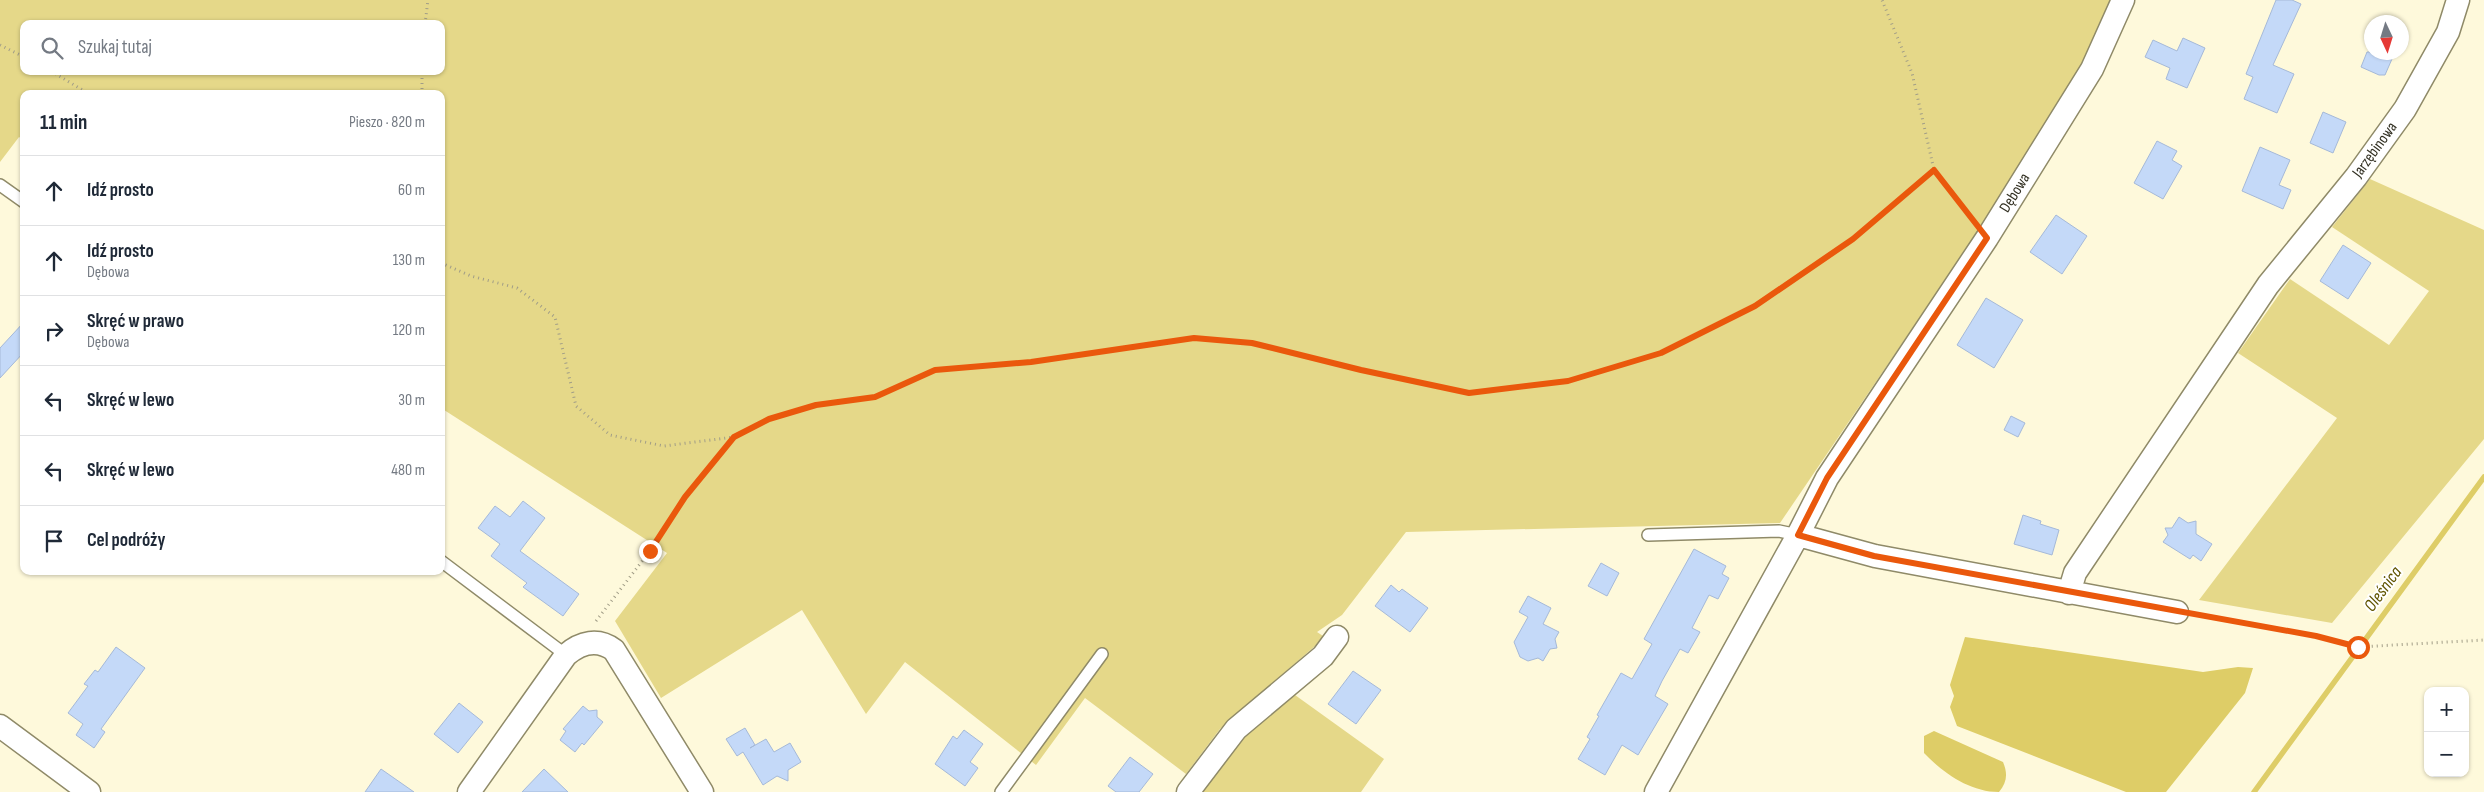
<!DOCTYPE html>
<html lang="pl">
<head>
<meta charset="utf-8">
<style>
	:root { --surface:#fff; --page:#f2f2f3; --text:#1f2937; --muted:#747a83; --line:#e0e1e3 }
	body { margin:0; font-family:"Sofia Sans Condensed",sans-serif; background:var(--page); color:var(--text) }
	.controls { position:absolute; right:15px; bottom:15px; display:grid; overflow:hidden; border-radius:10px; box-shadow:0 1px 4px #0004 }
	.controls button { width:45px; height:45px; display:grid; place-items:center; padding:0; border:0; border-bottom:1px solid var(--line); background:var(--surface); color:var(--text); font:25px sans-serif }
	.compass { position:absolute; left:2364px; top:15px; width:45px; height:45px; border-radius:50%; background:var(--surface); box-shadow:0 1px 4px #0004; rotate:176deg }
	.stop { position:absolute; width:15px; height:15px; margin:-11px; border:4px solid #ea580c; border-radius:50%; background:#fff }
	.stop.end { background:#ea580c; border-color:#fff; box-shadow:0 1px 5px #0008 }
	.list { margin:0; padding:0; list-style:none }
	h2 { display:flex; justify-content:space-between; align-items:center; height:65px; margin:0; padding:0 20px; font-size:21px }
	h2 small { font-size:16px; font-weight:400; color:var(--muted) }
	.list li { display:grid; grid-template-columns:32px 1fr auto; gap:15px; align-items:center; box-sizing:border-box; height:70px; padding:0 20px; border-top:1px solid var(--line) }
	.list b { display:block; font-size:19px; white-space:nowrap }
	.list p { margin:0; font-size:16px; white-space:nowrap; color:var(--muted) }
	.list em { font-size:16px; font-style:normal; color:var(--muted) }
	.icon { flex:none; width:28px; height:28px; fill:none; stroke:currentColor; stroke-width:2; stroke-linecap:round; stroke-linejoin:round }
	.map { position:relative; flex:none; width:2484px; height:792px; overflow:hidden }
	.search { position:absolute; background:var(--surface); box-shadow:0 1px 4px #0004; left:20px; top:20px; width:425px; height:55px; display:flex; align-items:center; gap:12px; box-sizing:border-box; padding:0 18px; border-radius:10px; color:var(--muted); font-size:19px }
	.panel { position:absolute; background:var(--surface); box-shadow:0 1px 4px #0004; left:20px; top:90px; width:425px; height:485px; border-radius:10px }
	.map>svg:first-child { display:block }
	.green { fill:#e5d889; fill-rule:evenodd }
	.water { fill:#decd67 }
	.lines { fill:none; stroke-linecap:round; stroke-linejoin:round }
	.stream { stroke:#decd67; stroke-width:5.5 }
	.building { fill:#c4d9f8; stroke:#a5b9d8 }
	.lane-casing { stroke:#8f8a68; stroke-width:14 }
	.street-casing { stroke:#8f8a68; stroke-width:25 }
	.path { stroke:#a19d87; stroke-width:3; stroke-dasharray:1 4; stroke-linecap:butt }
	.lane { stroke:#fff; stroke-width:11 }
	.street { stroke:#fff; stroke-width:22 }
	.route { stroke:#ea580c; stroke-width:6 }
	.labels { text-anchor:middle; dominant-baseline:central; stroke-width:4; stroke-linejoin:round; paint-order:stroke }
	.street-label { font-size:16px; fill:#323022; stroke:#fff }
	.water-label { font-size:18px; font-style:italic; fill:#605400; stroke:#fff }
</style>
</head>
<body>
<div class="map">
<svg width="2484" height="792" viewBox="0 0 2484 792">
	<rect width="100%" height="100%" fill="#fef9db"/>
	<!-- green -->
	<path class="green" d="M0 0H2116L2082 73 1937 292 1780 523 1406 532 1342 615 1317 632 1323 636 1315 646 1220 729 1186 774 1085 698 1036 765 905 662 866 714 802 610 661 698 615 621 667 553 441 408V94H24V140L19 137 0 162ZM24 24H441V71H24Z
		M2370 179 2484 230V439L2332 623 2199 600 2337 418 2238 353 2290 279 2389 345 2429 291 2332 227Z
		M1295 695 1384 759 1361 792H1202L1239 742Z"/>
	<!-- water -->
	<path class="water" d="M1965 637 2203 672 2238 667 2253 668 2245 693 2166 792H2126L1957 726 1950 707 1954 696 1950 685Z
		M1934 731 2003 762C2008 774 2007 782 1999 792 1970 792 1943 773 1924 753V736Z"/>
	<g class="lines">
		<!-- stream -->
		<path class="stream" d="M2254 792 2484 477"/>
	</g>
	<!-- building -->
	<path class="building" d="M2276 0H2292L2301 4 2273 65 2294 74 2277 113 2244 99 2253 77 2246 74Z
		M2183 38 2205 48 2187 88 2166 79 2170 68 2145 57 2153 40 2177 51Z
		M2367 52H2395L2385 75H2379L2361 67Z
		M2323 112 2346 122 2333 153 2310 143Z
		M2157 141 2177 151 2172 160 2182 166 2163 199 2134 183Z
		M2260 147 2290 160 2279 185 2291 190 2283 209 2242 191Z
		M2056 215 2087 236 2062 274 2030 252Z
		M2343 245 2371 263 2348 299 2320 281Z
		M1986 298 2023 320 1994 368 1957 345Z
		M24 322V352L0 378V348Z
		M2011 416 2025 423 2018 437 2004 430Z
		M523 501 545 518 520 551 579 594 563 616 523 587 527 583 491 556 500 544 478 528 495 506 510 517Z
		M2023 515 2041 521 2040 524 2059 530 2052 555 2014 544Z
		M2179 517 2188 523 2196 521V534L2212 544 2201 561 2193 555 2190 559 2163 542 2168 535 2165 528H2172Z
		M1694 549 1726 566 1722 574 1729 578 1718 599 1709 595 1692 628 1700 632 1688 653 1680 649 1662 681 1655 696 1668 704 1638 755 1622 745 1605 775 1578 759 1590 739 1587 737 1599 716 1597 715 1621 673 1632 679 1652 644 1644 639Z
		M1601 563 1619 573 1607 596 1588 586Z
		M1391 585 1399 592 1402 589 1428 608 1410 632 1375 606Z
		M1528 596 1551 608 1543 624 1559 632 1555 639 1557 648 1550 649 1543 661 1538 658 1528 661 1520 657 1514 642 1528 617 1519 612Z
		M116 647 145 668 101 729 105 732 94 748 76 735 83 724 68 713 88 686 84 684 95 670 98 672Z
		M1353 671 1381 690 1356 724 1328 704Z
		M459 703 483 722 458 753 434 734Z
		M583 706 589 711 597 710V717L603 722 584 745 582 743 575 752 560 740 566 731 563 729Z
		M745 728 755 745 750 748 766 739 774 752 790 743 801 762 788 770V781L777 776 763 785 743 752 737 756 726 739Z
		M964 730 983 744 970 762 978 768 965 786 935 764 953 736 957 739Z
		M1130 757 1153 774 1139 792H1116L1108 786Z
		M381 769 414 792H365Z
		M544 769 568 792H522Z"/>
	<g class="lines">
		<!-- lane casing -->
		<g class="lane-casing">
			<path id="lane" d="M0 185 24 202
				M1648 535 1779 531 1798 535
				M441 561 566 655
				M1001 792 1102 654"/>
		</g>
		<!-- street casing -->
		<g class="street-casing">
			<path id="street" d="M2123 0 2092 69 1987 238 1827 478 1798 535 1875 556 2177 612
				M2069 593 2075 573 2268 285 2356 177 2405 109 2448 32 2458 0
				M0 726 89 792
				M469 792 566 655C581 642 598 638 614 650L702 792
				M1188 792 1236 729 1323 656 1337 637
				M1656 792 1798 535"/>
		</g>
		<!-- path -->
		<path class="path" d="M425 24 428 0
			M0 45 24 57
			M51 71 89 94
			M422 94V71
			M1934 170 1974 221
			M441 263 471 276 517 288 555 317 576 406 610 435 664 446 734 437 769 419 816 405 875 397 935 369 1031 362 1194 338 1252 343 1361 370 1469 393 1567 381 1661 353 1755 306 1853 239 1934 170 1912 73 1882 0
			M2195 615 2316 636 2358 647 2484 640
			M596 621 650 551 685 497 734 437"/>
		<!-- lane -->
		<use href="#lane" class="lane"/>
		<!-- street -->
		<use href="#street" class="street"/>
	</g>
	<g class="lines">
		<!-- route -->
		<path class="route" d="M650 551 685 497 734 437 769 419 816 405 875 397 935 370 1031 362 1194 338 1252 343 1361 370 1469 393 1568 381 1661 353 1755 306 1853 239 1934 170 1987 238 1827 478 1798 535 1874 556 2316 636 2358 647"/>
	</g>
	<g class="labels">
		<!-- street labels -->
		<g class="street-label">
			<text transform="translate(2375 150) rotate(-54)">Jarzębinowa</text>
			<text transform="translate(2015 193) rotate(-58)">Dębowa</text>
		</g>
		<!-- water labels -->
		<g class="water-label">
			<text transform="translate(2383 589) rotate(-54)">Oleśnica</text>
		</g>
	</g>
</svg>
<div class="controls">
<button>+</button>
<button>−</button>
</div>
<svg class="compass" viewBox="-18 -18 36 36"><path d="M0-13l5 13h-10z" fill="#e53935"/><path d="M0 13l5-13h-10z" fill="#747a83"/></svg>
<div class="stop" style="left:2358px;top:647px"></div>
<div class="stop end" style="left:650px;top:551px"></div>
<div class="search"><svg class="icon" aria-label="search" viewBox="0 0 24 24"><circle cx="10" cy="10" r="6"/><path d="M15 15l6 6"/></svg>Szukaj tutaj</div>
<section class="panel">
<h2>11 min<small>Pieszo · 820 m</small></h2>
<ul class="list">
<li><svg class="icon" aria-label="ahead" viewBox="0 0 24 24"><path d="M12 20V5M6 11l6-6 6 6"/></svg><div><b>Idź prosto</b></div><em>60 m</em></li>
<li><svg class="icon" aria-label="ahead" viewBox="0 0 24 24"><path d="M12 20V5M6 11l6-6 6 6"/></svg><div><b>Idź prosto</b><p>Dębowa</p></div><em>130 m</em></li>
<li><svg class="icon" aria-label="right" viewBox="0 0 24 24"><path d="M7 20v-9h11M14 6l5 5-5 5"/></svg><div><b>Skręć w prawo</b><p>Dębowa</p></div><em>120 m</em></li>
<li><svg class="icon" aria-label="left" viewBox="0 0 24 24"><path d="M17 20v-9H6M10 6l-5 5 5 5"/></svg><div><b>Skręć w lewo</b></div><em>30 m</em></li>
<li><svg class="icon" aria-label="left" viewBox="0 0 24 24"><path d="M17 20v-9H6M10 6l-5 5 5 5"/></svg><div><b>Skręć w lewo</b></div><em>480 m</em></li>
<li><svg class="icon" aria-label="arrive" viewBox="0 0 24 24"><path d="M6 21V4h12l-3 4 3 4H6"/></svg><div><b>Cel podróży</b></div></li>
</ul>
</section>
</div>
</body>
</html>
